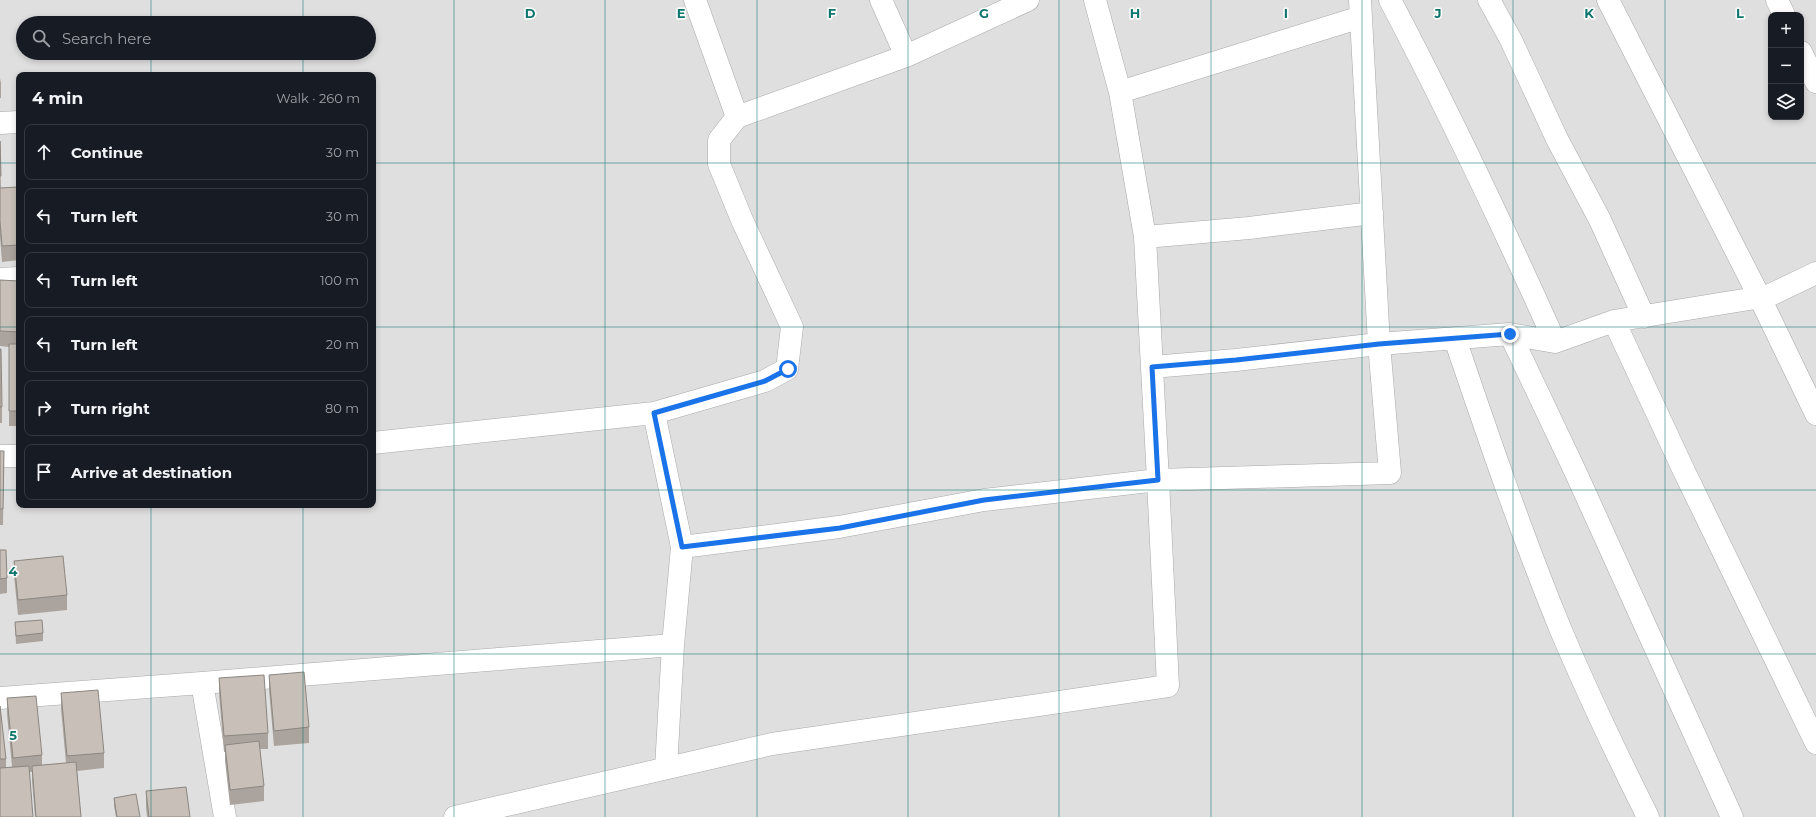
<!DOCTYPE html>
<html lang="en">
<head>
<meta charset="utf-8">
<style>
	:root { --surface:#171b24; --page:#20242c; --text:#f1f3f6; --muted:#9ea1a6; --line:#363941 }
	body { margin:0; font-family:Montserrat,sans-serif; background:var(--page); color:var(--text) }
	.controls { position:absolute; right:12px; top:12px; display:grid; overflow:hidden; border-radius:8px; box-shadow:0 2px 6px #0003 }
	.controls button { width:36px; height:36px; display:grid; place-items:center; padding:0; border:0; border-bottom:1px solid var(--line); background:var(--surface); color:var(--text); font:20px sans-serif }
	.stop { position:absolute; width:12px; height:12px; margin:-9px; border:3px solid #1a73e8; border-radius:50%; background:#fff }
	.stop.end { background:#1a73e8; border-color:#fff; box-shadow:0 1px 4px #0008 }
	.list { margin:0; padding:0; list-style:none }
	h2 { display:flex; justify-content:space-between; align-items:center; height:52px; margin:0; padding:0 16px; font-size:17px }
	h2 small { font-size:13px; font-weight:400; color:var(--muted) }
	.list li { display:grid; grid-template-columns:26px 1fr auto; gap:12px; align-items:center; box-sizing:border-box; height:56px; margin:0 8px 8px; padding:0 8px; border:1px solid var(--line); border-radius:8px }
	.list b { display:block; font-size:15px; white-space:nowrap }
	.list em { font-size:13px; font-style:normal; color:var(--muted) }
	.icon { flex:none; width:22px; height:22px; fill:none; stroke:currentColor; stroke-width:2; stroke-linecap:round; stroke-linejoin:round }
	.map { position:relative; flex:none; width:1816px; height:817px; overflow:hidden }
	.search { position:absolute; background:var(--surface); box-shadow:0 2px 6px #0003; left:16px; top:16px; width:360px; height:44px; display:flex; align-items:center; gap:10px; box-sizing:border-box; padding:0 14px; border-radius:22px; color:var(--muted); font-size:15px }
	.panel { position:absolute; background:var(--surface); box-shadow:0 2px 6px #0003; left:16px; top:72px; width:360px; height:436px; border-radius:8px }
	.map>svg:first-child { display:block }
	.residential { fill:#e0dfdf; fill-rule:evenodd }
	.lines { fill:none; stroke-linecap:round; stroke-linejoin:round }
	.minor-casing { stroke:#a9a9a9; stroke-width:23 }
	.minor { stroke:#fff; stroke-width:22 }
	.wall { fill:#aba49e }
	.building { fill:#c7bfb8; stroke:#8b8681 }
	.route { stroke:#1a73e8; stroke-width:5 }
	.grid { fill:none; stroke:#0f766e; stroke-width:1; stroke-opacity:0.55 }
	.grid-label { font-size:13px; text-anchor:middle; font-weight:bold; fill:#0f766e; stroke:#fff; stroke-width:3; stroke-linejoin:round; paint-order:stroke }
</style>
</head>
<body>
<div class="map">
<svg width="1816" height="817" viewBox="0 0 1816 817">
	<rect width="100%" height="100%" fill="#f2efe9"/>
	<!-- residential -->
	<path class="residential" d="M0 0H1816V817H0ZM1771 15H1801V117H1771ZM23 23H369V53H23ZM19 75H373V505H19Z"/>
	<g class="lines">
		<!-- minor casing -->
		<g class="minor-casing">
			<path id="minor" d="M695 0 737 117 906 56 1028 0
				M881 0 906 56
				M1390 0C1449 112 1503 226 1555 342
				M1489 0 1511 40 1557 139 1600 220 1644 317
				M1608 0 1760 298 1816 414
				M1777 0 1784 15
				M1801 52 1816 82
				M1120 92 1361 17
				M737 117 719 140V164L742 220 792 327 787 369 765 381 654 413 682 547 839 527 984 500 1158 480 1145 237 1120 92 1095 0
				M0 123 19 122
				M1145 237 1249 228 1372 213
				M0 279 19 278
				M1614 321 1684 471 1816 743
				M1510 334 1575 471 1732 817
				M1455 339C1488 436 1521 533 1560 628 1587 692 1617 755 1648 817
				M1152 367 1236 360 1379 344 1510 334 1555 342 1614 321 1768 296 1816 273
				M373 443 654 413
				M0 456H19
				M202 683 225 817
				M0 698 202 683 673 645 682 547
				M666 768 673 645
				M455 817 772 744 1168 686 1158 480 1390 473 1379 344 1360 0"/>
		</g>
		<!-- minor -->
		<use href="#minor" class="minor"/>
	</g>
	<!-- wall -->
	<path class="wall" d="M0 78 1 83V98H0Z
		M0 141 1 188 19 187V260L2 262 0 237Z
		M0 280 19 281V426H9V347L0 346Z
		M0 349 2 407V423H0Z
		M0 451H4L3 525H0Z
		M0 550 7 578V593L0 594Z
		M14 561 67 595V610L18 615 14 576Z
		M15 622 43 633V641L16 644Z
		M269 675 309 727V743L274 746 269 690Z
		M219 678 268 733V749H260L264 786V801L230 805 225 761V752H224L219 693Z
		M61 693 104 753V768L77 771 81 817H35L32 781V772H29L0 817V706L6 759V768L12 767 7 714V698L42 755V765L66 763 61 709Z
		M146 791 190 817H147L146 807Z
		M114 798 140 817H116L114 806Z"/>
	<!-- building -->
	<path class="building" d="M0 141 1 176H0Z
		M19 187V245L2 246 0 221V188Z
		M0 280 19 281V332L0 331Z
		M9 344H19V411H9Z
		M0 349H1L2 407H0Z
		M0 451H4L3 509H0Z
		M0 550H6L7 578 0 579Z
		M63 556 67 595 18 600 14 561Z
		M42 620 43 633 16 636 15 622Z
		M304 672 309 727 274 731 269 675Z
		M264 675 268 733 224 736 219 678Z
		M98 690 104 753 67 756 61 693Z
		M36 696 42 755 13 758 7 698Z
		M0 706 6 759H0Z
		M259 741 264 786 230 790 225 745Z
		M76 762 81 817H36L32 766Z
		M29 766 33 817H0V768Z
		M186 787 190 817H149L146 791Z
		M136 794 140 817H117L114 798Z"/>
	<g class="lines">
		<!-- route -->
		<path class="route" d="M788 369 765 381 654 413 682 547 840 528 984 500 1158 480 1152 367 1236 360 1379 344 1510 334"/>
	</g>
	<!-- grid -->
	<path class="grid" d="M151 0V23M303 0V23M454 0V817M605 0V817M757 0V817M908 0V817M1059 0V817M1211 0V817M1362 0V817M1513 0V817M1665 0V817M151 53V75M303 53V75M0 163H19M373 163H1816M0 327H19M373 327H1816M0 490H19M373 490H1816M151 505V817M303 505V817M0 654H1816"/>
	<g class="grid-label">
		<text x="530" y="18">D</text>
		<text x="681" y="18">E</text>
		<text x="832" y="18">F</text>
		<text x="984" y="18">G</text>
		<text x="1135" y="18">H</text>
		<text x="1286" y="18">I</text>
		<text x="1438" y="18">J</text>
		<text x="1589" y="18">K</text>
		<text x="1740" y="18">L</text>
		<text x="13" y="576">4</text>
		<text x="13" y="740">5</text>
	</g>
</svg>
<div class="controls">
<button>+</button>
<button>−</button>
<button><svg class="icon" aria-label="layers" viewBox="0 0 24 24"><path d="M12 4l9 5-9 5-9-5zM3 14l9 5 9-5"/></svg></button>
</div>
<div class="stop" style="left:788px;top:369px"></div>
<div class="stop end" style="left:1510px;top:334px"></div>
<div class="search"><svg class="icon" aria-label="search" viewBox="0 0 24 24"><circle cx="10" cy="10" r="6"/><path d="M15 15l6 6"/></svg>Search here</div>
<section class="panel">
<h2>4 min<small>Walk · 260 m</small></h2>
<ul class="list">
<li><svg class="icon" aria-label="ahead" viewBox="0 0 24 24"><path d="M12 20V5M6 11l6-6 6 6"/></svg><div><b>Continue</b></div><em>30 m</em></li>
<li><svg class="icon" aria-label="left" viewBox="0 0 24 24"><path d="M17 20v-9H6M10 6l-5 5 5 5"/></svg><div><b>Turn left</b></div><em>30 m</em></li>
<li><svg class="icon" aria-label="left" viewBox="0 0 24 24"><path d="M17 20v-9H6M10 6l-5 5 5 5"/></svg><div><b>Turn left</b></div><em>100 m</em></li>
<li><svg class="icon" aria-label="left" viewBox="0 0 24 24"><path d="M17 20v-9H6M10 6l-5 5 5 5"/></svg><div><b>Turn left</b></div><em>20 m</em></li>
<li><svg class="icon" aria-label="right" viewBox="0 0 24 24"><path d="M7 20v-9h11M14 6l5 5-5 5"/></svg><div><b>Turn right</b></div><em>80 m</em></li>
<li><svg class="icon" aria-label="arrive" viewBox="0 0 24 24"><path d="M6 21V4h12l-3 4 3 4H6"/></svg><div><b>Arrive at destination</b></div></li>
</ul>
</section>
</div>
</body>
</html>
